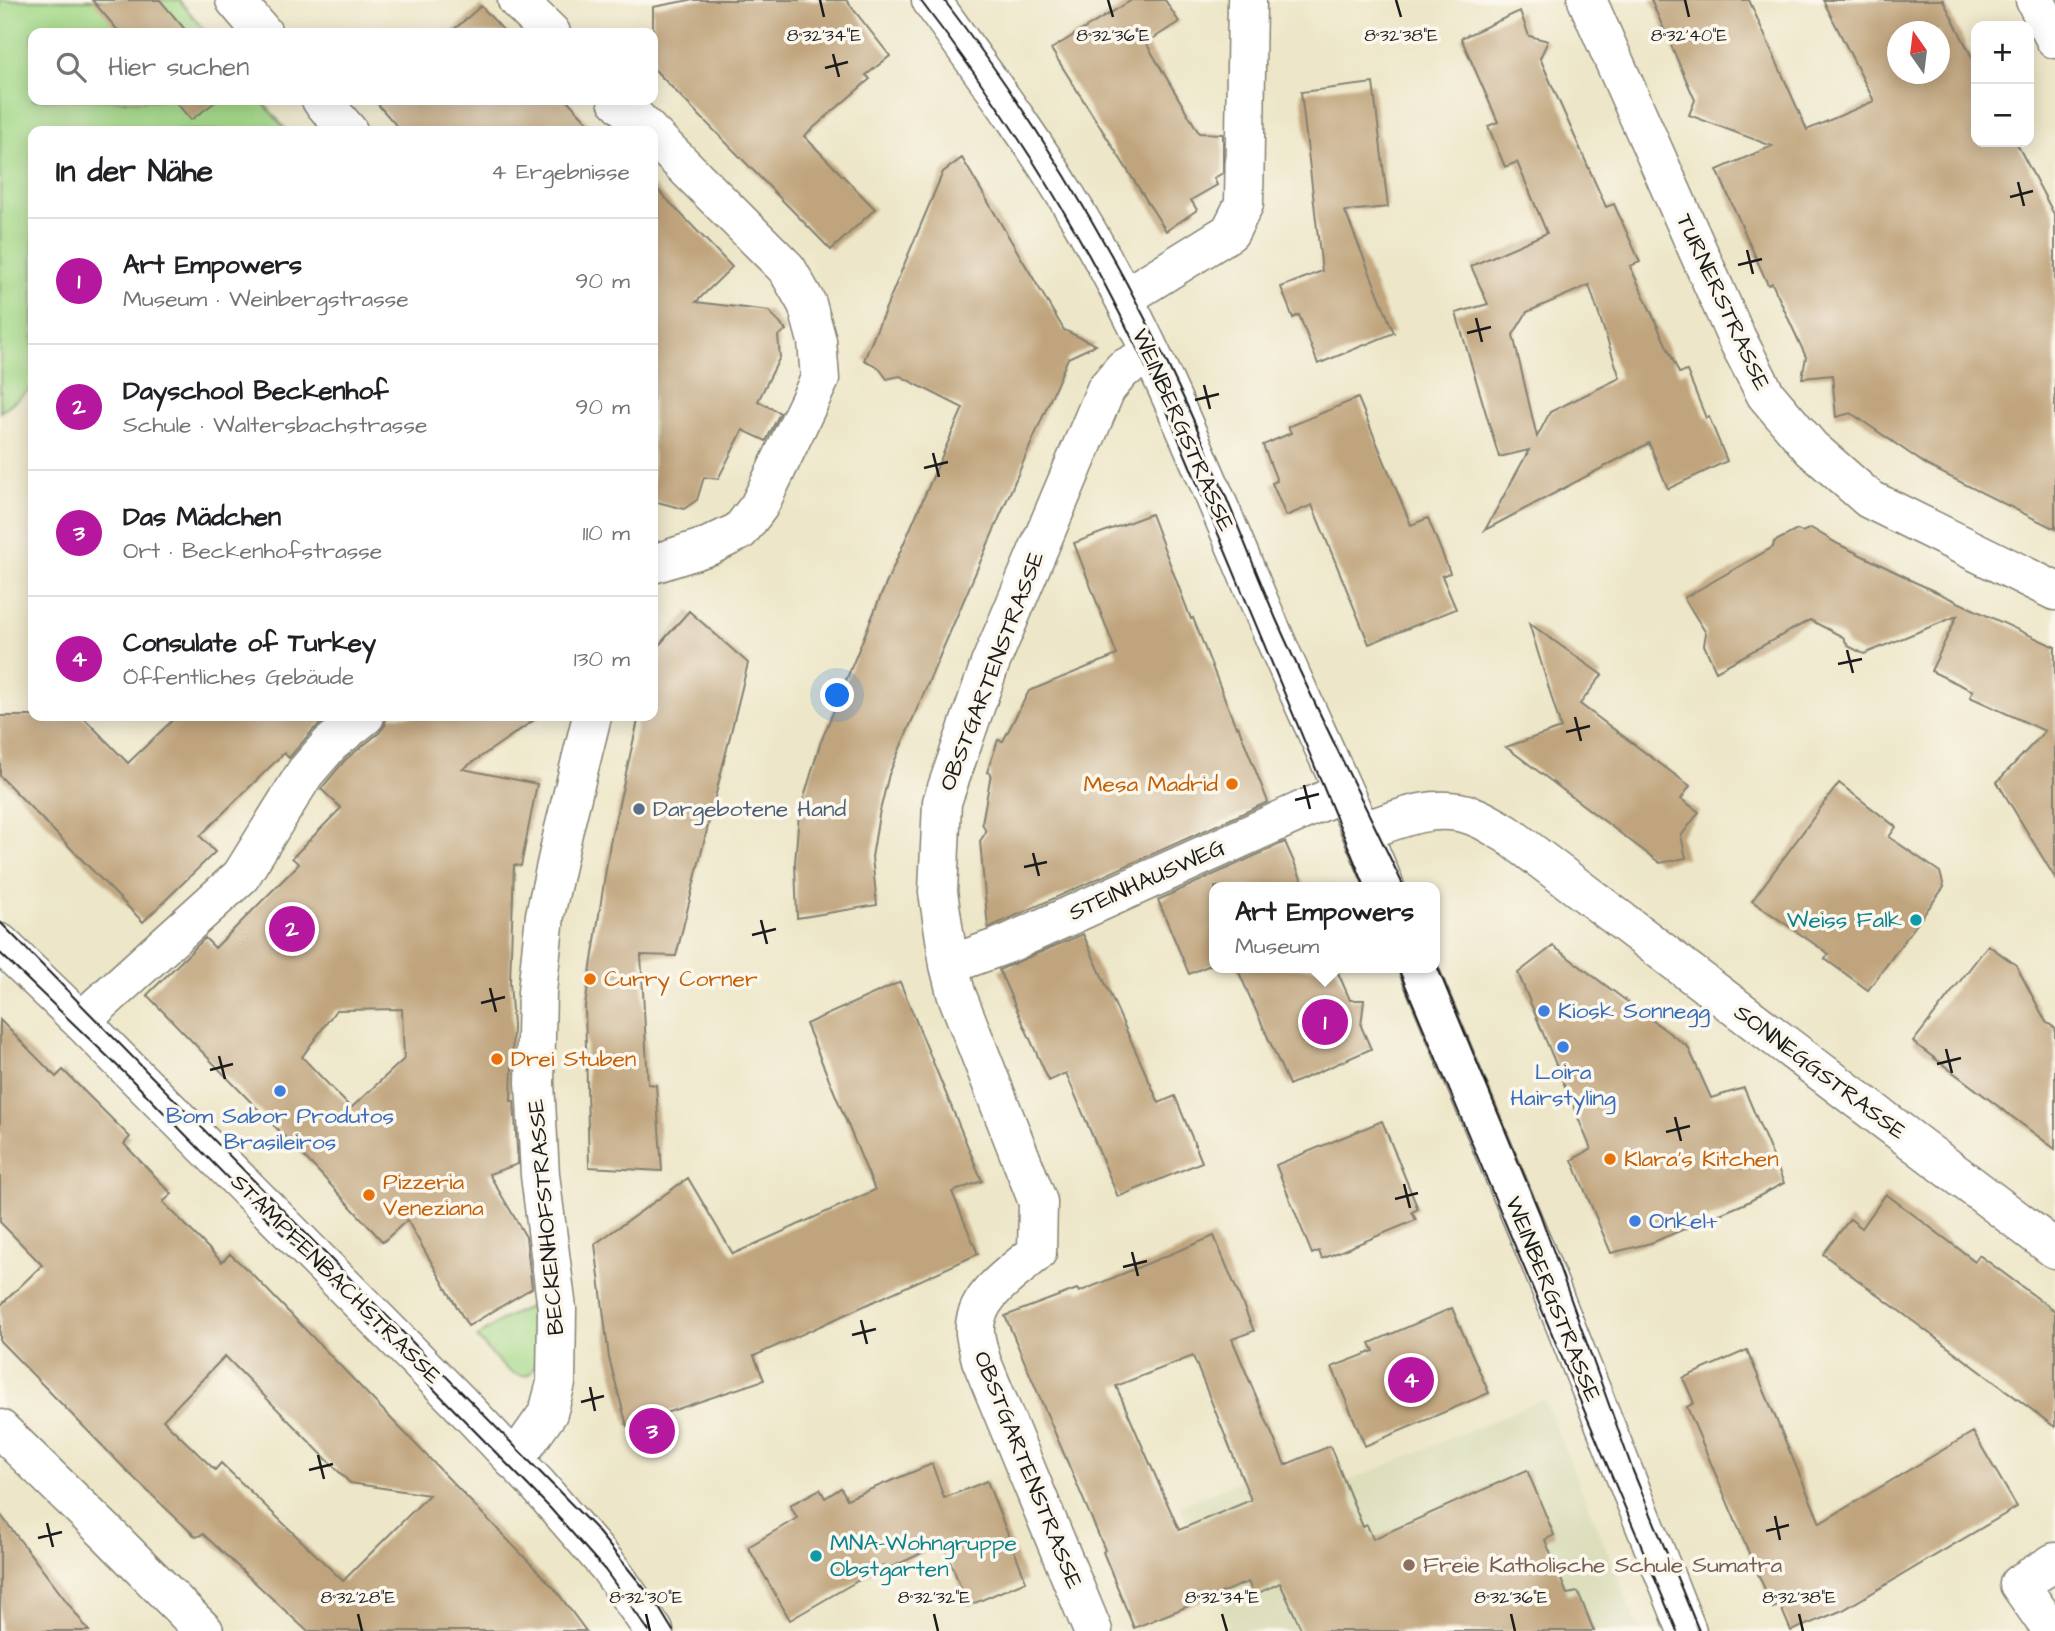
<!DOCTYPE html>
<html lang="de">
<head>
<meta charset="utf-8">
<style>
	:root { --surface:#fff; --page:#f6f6f6; --text:#202124; --muted:#757577; --line:#e0e0e0; --accent:#b5179e }
	body { margin:0; font-family:"Architects Daughter",sans-serif; background:var(--page); color:var(--text) }
	.controls { position:absolute; right:21px; top:21px; display:grid; overflow:hidden; border-radius:14px; box-shadow:0 4px 18px #0003 }
	.controls button { width:63px; height:63px; display:grid; place-items:center; padding:0; border:0; border-bottom:2px solid var(--line); background:var(--surface); color:var(--text); font:35px sans-serif }
	.compass { position:absolute; left:1887px; top:21px; width:63px; height:63px; border-radius:50%; background:var(--surface); box-shadow:0 4px 18px #0003; rotate:346deg }
	.you { position:absolute; left:838px; top:696px; width:24px; height:24px; margin:-18px; border:5px solid #fff; border-radius:50%; background:#1a73e8; box-shadow:0 0 0 10px #1a73e833 }
	.badge { display:grid; place-items:center; width:46px; height:46px; border-radius:50%; background:var(--accent); color:#fff; font-size:23px; font-weight:700 }
	.pin { position:absolute; translate:-50% -50%; border:4px solid #fff; box-shadow:0 2px 7px #0006 }
	.popup { position:absolute; left:1209px; top:882px; width:231px; height:91px; box-sizing:border-box; display:grid; place-content:center; border-radius:14px; background:var(--surface); filter:drop-shadow(0 2px 5px #0005); font-size:23px; white-space:nowrap; color:var(--muted) }
	.popup b { font-size:26px; color:var(--text) }
	.popup::after { content:''; position:absolute; left:50%; top:100%; margin-left:-14px; border:14px solid transparent; border-top-color:var(--surface) }
	.list { margin:0; padding:0; list-style:none }
	h2 { display:flex; justify-content:space-between; align-items:center; height:91px; margin:0; padding:0 28px; font-size:30px }
	h2 small { font-size:23px; font-weight:400; color:var(--muted) }
	.list li { display:grid; grid-template-columns:46px 1fr auto; gap:21px; align-items:center; box-sizing:border-box; height:126px; padding:0 28px; border-top:2px solid var(--line) }
	.list b { display:block; font-size:26px; white-space:nowrap }
	.list p { margin:0; font-size:23px; white-space:nowrap; color:var(--muted) }
	.list em { font-size:23px; font-style:normal; color:var(--muted) }
	.icon { flex:none; width:38px; height:38px; fill:none; stroke:currentColor; stroke-width:2; stroke-linecap:round; stroke-linejoin:round }
	.map { position:relative; flex:none; width:2055px; height:1631px; overflow:hidden }
	.search { position:absolute; background:var(--surface); box-shadow:0 4px 18px #0003; left:28px; top:28px; width:630px; height:77px; display:flex; align-items:center; gap:18px; box-sizing:border-box; padding:0 24px; border-radius:14px; color:var(--muted); font-size:26px }
	.panel { position:absolute; background:var(--surface); box-shadow:0 4px 18px #0003; left:28px; top:126px; width:630px; height:595px; border-radius:14px }
	.map>svg:first-child { display:block }
	.built { fill:#dcdebc }
	.green { fill:#a5d98a; stroke:#607a53; stroke-width:2 }
	.building { fill:#c0a47d; fill-rule:evenodd }
	.lines { fill:none; stroke-linecap:round; stroke-linejoin:round }
	.minor-casing { stroke:#848172; stroke-width:41 }
	.minor { stroke:#fff; stroke-width:38 }
	.tram { stroke:#1c1c1c; stroke-width:2 }
	.ticks { fill:none; stroke:#1c1c1c; stroke-width:2.5 }
	.food-dot { fill:#e8710a; stroke:#fbf7ec; stroke-width:2.5 }
	.service-dot { fill:#5c6f8a; stroke:#fbf7ec; stroke-width:2.5 }
	.culture-dot { fill:#0f9aa8; stroke:#fbf7ec; stroke-width:2.5 }
	.shop-dot { fill:#3f7fe0; stroke:#fbf7ec; stroke-width:2.5 }
	.education-dot { fill:#8d6e63; stroke:#fbf7ec; stroke-width:2.5 }
	.labels { text-anchor:middle; dominant-baseline:central; stroke-width:7; stroke-linejoin:round; paint-order:stroke }
	.street-label { font-size:23px; fill:#1c1c1c; stroke:#fbf7ec }
	.food-label { font-size:23px; fill:#c56008; stroke:#fbf7ec; text-anchor:start }
	.service-label { font-size:23px; fill:#4e5e75; stroke:#fbf7ec; text-anchor:start }
	.culture-label { font-size:23px; fill:#0d838f; stroke:#fbf7ec; text-anchor:end }
	.shop-label { font-size:23px; fill:#366cbe; stroke:#fbf7ec; text-anchor:start }
	.education-label { font-size:23px; fill:#785e54; stroke:#fbf7ec; text-anchor:start }
	.ticks-label { font-size:18px; text-anchor:middle; fill:#1c1c1c; stroke:#fbf7ec; stroke-width:7; stroke-linejoin:round; paint-order:stroke }
</style>
</head>
<body>
<div class="map">
<svg width="2055" height="1631" viewBox="0 0 2055 1631">
	<rect width="100%" height="100%" fill="#fbf7ec"/>
	<filter id="ink" filterUnits="userSpaceOnUse"><feTurbulence type="fractalNoise" baseFrequency=".0143" numOctaves="2"/><feDisplacementMap in="SourceGraphic" scale="14" xChannelSelector="R" yChannelSelector="G"/><feConvolveMatrix kernelMatrix="1 2 1 2 8 2 1 2 1" color-interpolation-filters="sRGB"/></filter>
	<filter id="wash" filterUnits="userSpaceOnUse"><feTurbulence type="fractalNoise" baseFrequency=".00686" numOctaves="4" result="noise"/><feDisplacementMap in="SourceGraphic" scale="28" xChannelSelector="R" yChannelSelector="G"/><feGaussianBlur stdDeviation="1.57" result="paint"/><feColorMatrix in="noise" values="0 0 0 0 0 0 0 0 0 0 0 0 0 0 0 0 0 1.4 0 .05"/><feComposite in="paint" operator="in"/></filter>
	<g filter="url(#wash)">
		<rect width="100%" height="100%" fill="#ede6c8"/>
		<!-- built -->
		<path class="built" d="M1544 1399 1640 1631H1218L1229 1624 1180 1506 1280 1463 1297 1503Z"/>
		<!-- green -->
		<path class="green" d="M0 0H179L207 33H33V100H261L287 131H33V387L0 412Z
			M537 1304C539 1321 548 1397 508 1370 497 1362 487 1348 477 1338 495 1322 515 1312 537 1304Z"/>
		<g id="blocks">
			<!-- building -->
			<path class="building" d="M92 0H160L188 33H120Z
				M690 0H846L890 56 866 75 870 79 804 136 875 209 831 250 653 68V7Z
				M1132 0H1165L1179 22 1146 43 1199 133 1223 134V173L1214 178 1217 185 1191 200 1197 210 1166 231 1051 49Z
				M1651 0H1749L1807 130 1874 101 1823 0H1943L1976 65V142H2016L2055 216V529L1928 466 1851 413 1836 417 1832 375 1802 378 1806 357 1772 283 1768 285 1717 170 1772 146 1689 115 1695 100ZM1898 32H1940V74H1898Z
				M481 6 506 33H450Z
				M1520 11 1529 36 1548 41 1540 58 1550 81 1606 207 1614 204 1640 262 1630 266 1679 373 1687 371 1706 418 1709 417 1727 461 1668 489 1649 443 1485 530 1529 450 1499 457 1456 313 1488 304 1471 266 1547 233 1517 162 1505 167 1488 126 1498 122 1461 38ZM1589 285 1620 378 1550 412 1537 437 1513 335 1527 312Z
				M1373 83 1388 207 1345 211 1394 333 1318 364 1299 315 1293 318 1281 287 1322 271 1301 92Z
				M174 100H218L191 120Z
				M374 100H567L596 131H401Z
				M962 158 1064 330 1096 345 1068 358 889 774 879 815 872 857 877 905 797 918 795 863 799 814 820 744 879 600 963 408 900 376 887 379 878 367 864 360 943 172Z
				M653 185 732 267 696 302 769 311 786 330 778 336 780 357 758 401 780 413 766 441 743 430 718 479 704 477 697 500 684 509 653 501Z
				M1358 398 1411 525 1428 518 1450 573 1442 576 1456 609 1369 644 1312 505 1286 516 1272 483 1277 481 1263 445 1291 433 1288 427Z
				M1151 514 1191 619 1193 618 1236 727 1238 726 1268 802 988 928 980 841 986 832 982 823 991 774 987 772 998 740 1003 741 1029 691 1117 655 1074 543Z
				M1811 528 1838 544 1908 578V579L2055 647V878L1997 782 2045 731 1970 697 1973 691 1931 671 1957 616 1864 654 1848 646 1843 637 1810 620 1716 671 1704 645 1706 633 1684 598 1773 547 1774 542 1797 530 1802 532Z
				M689 611 748 663 676 956 641 955 648 1084 656 1085 662 1171 589 1167 585 1006 610 843 639 716H653V652Z
				M1529 623 1602 675 1580 704 1690 786 1681 799 1699 812 1681 836 1686 858 1660 863 1506 747 1561 728Z
				M0 716H82L128 763 177 716H330L313 730 289 758 284 753 200 836 215 852 143 922 0 776Z
				M386 716H540L463 769 537 784 521 866 514 865 510 982 513 1026 511 1101H514L518 1164 489 1174 526 1237 532 1288 468 1326 407 1220 383 1242 317 1170 147 995 205 938 215 948 299 864 292 858 341 808 321 789 345 760 379 733 385 725ZM402 1009 404 1059 351 1108 302 1057 336 1010Z
				M1839 783 1896 827 1889 837 1940 872 1944 887 1868 990 1825 959 1829 954 1752 901Z
				M1285 842 1305 887H1215V963L1189 974 1158 900Z
				M1083 934 1159 1103 1175 1096 1202 1162 1118 1197 1066 1073 1049 1081 999 970Z
				M1988 945 2016 965 2046 1022 2055 1028V1149L1913 1042Z
				M1553 946 1688 1047 1711 1098 1744 1088 1784 1183 1746 1203 1651 1243 1611 1253 1572 1160 1591 1149 1518 973Z
				M1237 968H1336L1350 1000H1364L1361 1026 1371 1049 1289 1085Z
				M900 982 982 1181 952 1192 978 1254 754 1356 764 1380 627 1426 609 1358 595 1244 688 1178 733 1254 875 1190 806 1024Z
				M0 1020 56 1077 63 1070 130 1137 124 1144 172 1194 163 1202 222 1262 230 1254 253 1275 554 1588 586 1631H307L203 1534 196 1537 131 1475 0 1341V1306L42 1265 0 1222ZM225 1356 350 1483 429 1495 343 1581 221 1463 215 1470 163 1420Z
				M1382 1121 1418 1209 1412 1212 1416 1220 1322 1259 1319 1251 1312 1254 1276 1165Z
				M1886 1194 1975 1261 1979 1255 2055 1311V1427L1823 1254 1850 1219 1862 1228Z
				M1214 1236 1254 1331 1232 1339 1285 1465 1330 1446 1363 1527 1367 1525 1373 1539 1527 1470 1554 1535 1545 1540 1567 1594 1578 1592 1594 1631H1302L1280 1583 1254 1595 1248 1582 1134 1628 1103 1552 1105 1550 1005 1316 1077 1289 1079 1292ZM1193 1356 1251 1500 1179 1530 1116 1386Z
				M1452 1308 1489 1393 1365 1446 1332 1367 1374 1351 1370 1343Z
				M1747 1350 1820 1523 1973 1432 2017 1507 1843 1610 1791 1631 1780 1605 1773 1608 1752 1560 1687 1407 1694 1403 1683 1378Z
				M932 1464 944 1498 987 1481 1026 1581 968 1606 943 1543 888 1569 885 1565 790 1620 748 1547 797 1518 790 1505 820 1489 825 1498 841 1488 847 1499Z
				M0 1514 89 1631H0Z"/>
		</g>
	</g>
	<g filter="url(#ink)">
		<use href="#blocks" fill-opacity="0" stroke="#848172" stroke-width="2"/>
		<g class="lines">
			<!-- minor casing -->
			<g class="minor-casing">
				<path id="minor" d="M235 0 263 33
					M517 0 551 33
					M931 0C977 65 1025 128 1066 196 1147 326 1203 470 1263 611 1302 704 1347 794 1385 887
					M1587 0 1736 337 1766 395 1811 448 1869 499 2055 591
					M2035 0 2055 39
					M321 100 348 131
					M617 100 649 131
					M653 135 787 269 807 304 817 341 820 379 759 506 740 531 709 546 653 564
					M1124 298 1230 232 1244 204 1247 0
					M1362 832C1398 819 1435 802 1473 816 1485 820 1496 828 1507 834L2055 1249
					M0 943 81 1021 459 1402 536 1483 608 1566 654 1631
					M949 965 1007 944 1343 792
					M1418 968 1538 1257 1687 1631
					M81 1021 241 876 305 773 330 744 365 716
					M0 1429 108 1534 204 1631
					M514 1461 548 1413 556 1383 557 1309 540 1175 535 1083 537 992 545 915 563 833 592 716
					M1093 1631 981 1360C979 1351 976 1342 975 1333 972 1297 1013 1273 1037 1252L1038 1202 956 993 949 965 938 892 942 802 990 664 1106 389 1123 369 1151 354
					M2052 1631 2019 1584 2055 1562"/>
			</g>
			<!-- minor -->
			<use href="#minor" class="minor"/>
			<!-- tram -->
			<path class="tram" d="M920 0C984 83 1043 171 1093 263 1120 311 1143 361 1167 411L1365 887
				M944 0C1039 124 1119 257 1184 399 1217 471 1245 546 1276 619 1316 710 1362 798 1404 887
				M0 922 595 1528 656 1603 673 1631
				M0 953 132 1080 550 1508 605 1570 649 1631
				M1435 961 1540 1214 1633 1471 1699 1631
				M1398 968 1677 1631"/>
		</g>
	</g>
	<!-- ticks -->
	<path class="ticks" d="M820 0 824 17M1108 0 1113 17M1396 0 1401 17M1685 0 1689 17M833 54 839 77M825 68 848 62M2018 182 2024 206M2010 197 2033 191M1747 250 1753 274M1738 265 1762 259M1476 318 1482 342M1467 333 1491 327M1204 385 1210 409M1195 400 1219 394M933 453 939 477M924 468 948 462M1847 650 1853 673M1838 664 1862 659M1575 717 1581 741M1566 732 1590 726M1304 785 1310 809M1295 800 1319 794M1033 853 1039 876M1024 867 1047 862M761 920 767 944M752 935 776 929M490 988 496 1012M481 1003 505 997M1946 1049 1952 1073M219 1056 225 1079M1937 1064 1961 1058M210 1070 233 1064M1675 1117 1681 1141M1666 1132 1690 1126M1404 1184 1410 1208M1395 1199 1418 1193M1132 1252 1138 1276M1123 1267 1147 1261M861 1320 867 1344M852 1335 876 1329M590 1387 595 1411M581 1402 604 1396M318 1455 324 1479M309 1470 333 1464M1775 1516 1780 1540M47 1523 53 1547M1766 1531 1789 1525M38 1538 62 1532M358 1614 362 1631M646 1614 650 1631M934 1614 938 1631M1222 1614 1227 1631M1511 1614 1515 1631M1799 1614 1803 1631"/>
	<!-- markers -->
	<g class="food-dot">
		<circle cx="1232" cy="784" r="7"/>
		<circle cx="590" cy="979" r="7"/>
		<circle cx="497" cy="1059" r="7"/>
		<circle cx="1610" cy="1159" r="7"/>
		<circle cx="369" cy="1195" r="7"/>
	</g>
	<circle class="service-dot" cx="639" cy="809" r="7"/>
	<g class="culture-dot">
		<circle cx="1916" cy="920" r="7"/>
		<circle cx="816" cy="1556" r="7"/>
	</g>
	<g class="shop-dot">
		<circle cx="1544" cy="1011" r="7"/>
		<circle cx="1563" cy="1047" r="7"/>
		<circle cx="280" cy="1091" r="7"/>
		<circle cx="1635" cy="1221" r="7"/>
	</g>
	<circle class="education-dot" cx="1409" cy="1565" r="7"/>
	<g class="labels">
		<!-- street labels -->
		<g class="street-label">
			<text transform="translate(1723 302) rotate(65)">TURNERSTRASSE</text>
			<text transform="translate(1183 430) rotate(66)">WEINBERGSTRASSE</text>
			<text transform="translate(992 671) rotate(-69)">OBSTGARTENSTRASSE</text>
			<text transform="translate(1147 880) rotate(-24)">STEINHAUSWEG</text>
			<text transform="translate(1820 1072) rotate(37)">SONNEGGSTRASSE</text>
			<text transform="translate(546 1217) rotate(-95)">BECKENHOFSTRASSE</text>
			<text transform="translate(336 1279) rotate(45)">STAMPFENBACHSTRASSE</text>
			<text transform="translate(1553 1299) rotate(68)">WEINBERGSTRASSE</text>
			<text transform="translate(1028 1470) rotate(68)">OBSTGARTENSTRASSE</text>
		</g>
		<!-- food labels -->
		<g class="food-label">
			<text x="1218" y="784" text-anchor="end">Mesa Madrid</text>
			<text x="604" y="979">Curry Corner</text>
			<text x="511" y="1059">Drei Stuben</text>
			<text x="1624" y="1159">Klara‘s Kitchen</text>
			<text x="383" y="1182">Pizzeria<tspan x="383" dy="26">Veneziana</tspan></text>
		</g>
		<!-- service labels -->
		<g class="service-label">
			<text x="653" y="809">Dargebotene Hand</text>
		</g>
		<!-- culture labels -->
		<g class="culture-label">
			<text x="1902" y="920">Weiss Falk</text>
			<text x="830" y="1543" text-anchor="start">MNA-Wohngruppe<tspan x="830" dy="26">Obstgarten</tspan></text>
		</g>
		<!-- shop labels -->
		<g class="shop-label">
			<text x="1558" y="1011">Kiosk Sonnegg</text>
			<text x="1563" y="1072" text-anchor="middle">Loira<tspan x="1563" dy="26">Hairstyling</tspan></text>
			<text x="280" y="1116" text-anchor="middle">Bom Sabor Produtos<tspan x="280" dy="26">Brasileiros</tspan></text>
			<text x="1649" y="1221">Onkel+</text>
		</g>
		<!-- education labels -->
		<g class="education-label">
			<text x="1423" y="1565">Freie Katholische Schule Sumatra</text>
		</g>
	</g>
	<g class="ticks-label">
		<text x="824" y="41">8°32'34"E</text>
		<text x="1113" y="41">8°32'36"E</text>
		<text x="1401" y="41">8°32'38"E</text>
		<text x="1689" y="41">8°32'40"E</text>
		<text x="358" y="1603">8°32'28"E</text>
		<text x="646" y="1603">8°32'30"E</text>
		<text x="934" y="1603">8°32'32"E</text>
		<text x="1222" y="1603">8°32'34"E</text>
		<text x="1511" y="1603">8°32'36"E</text>
		<text x="1799" y="1603">8°32'38"E</text>
	</g>
</svg>
<div class="controls">
<button>+</button>
<button>−</button>
</div>
<svg class="compass" viewBox="-18 -18 36 36"><path d="M0-13l5 13h-10z" fill="#e53935"/><path d="M0 13l5-13h-10z" fill="#757577"/></svg>
<div class="you"></div>
<div class="pin badge" style="left:1325px;top:1022px">1</div>
<div class="popup"><b>Art Empowers</b>Museum</div>
<div class="pin badge" style="left:292px;top:929px">2</div>
<div class="pin badge" style="left:652px;top:1431px">3</div>
<div class="pin badge" style="left:1411px;top:1380px">4</div>
<div class="search"><svg class="icon" aria-label="search" viewBox="0 0 24 24"><circle cx="10" cy="10" r="6"/><path d="M15 15l6 6"/></svg>Hier suchen</div>
<section class="panel">
<h2>In der Nähe<small>4 Ergebnisse</small></h2>
<ul class="list">
<li><span class="badge">1</span><div><b>Art Empowers</b><p>Museum · Weinbergstrasse</p></div><em>90 m</em></li>
<li><span class="badge">2</span><div><b>Dayschool Beckenhof</b><p>Schule · Waltersbachstrasse</p></div><em>90 m</em></li>
<li><span class="badge">3</span><div><b>Das Mädchen</b><p>Ort · Beckenhofstrasse</p></div><em>110 m</em></li>
<li><span class="badge">4</span><div><b>Consulate of Turkey</b><p>Öffentliches Gebäude</p></div><em>130 m</em></li>
</ul>
</section>
</div>
</body>
</html>
